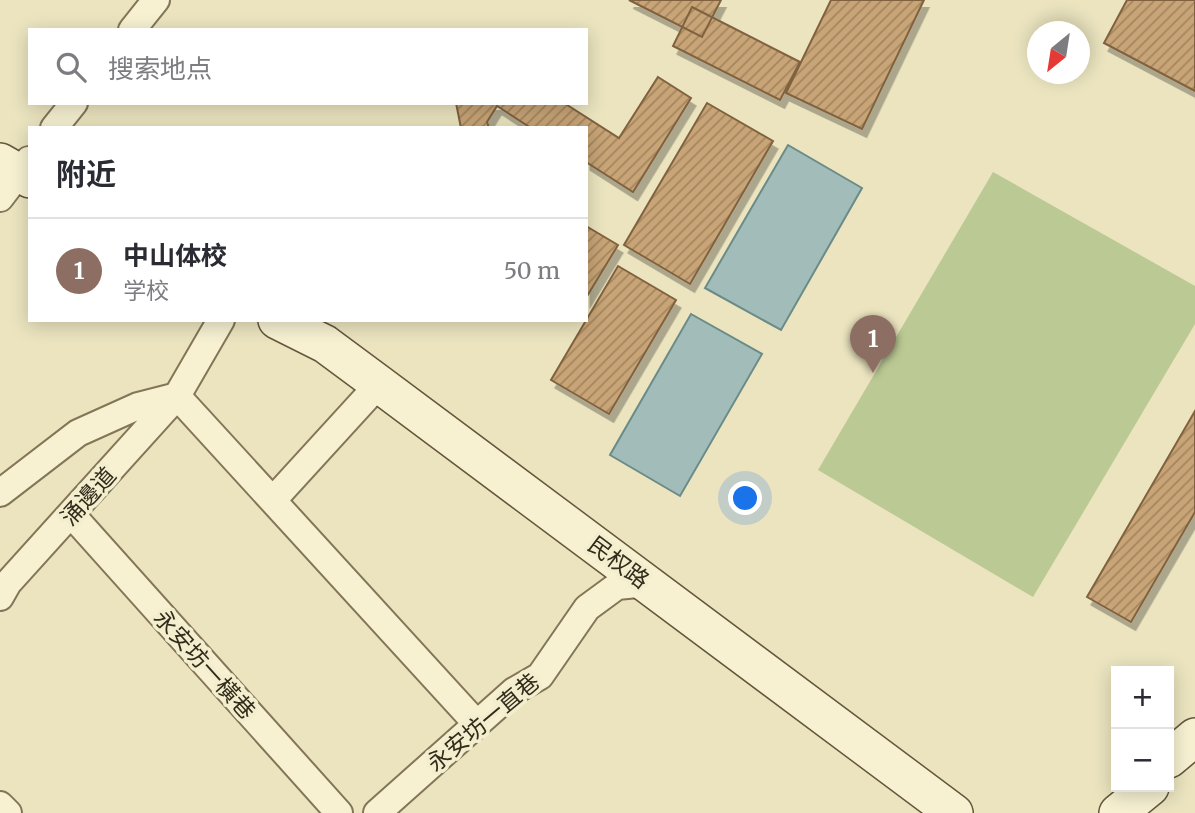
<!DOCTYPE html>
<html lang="zh">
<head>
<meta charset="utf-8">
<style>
	:root { --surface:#fff; --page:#f7f7f7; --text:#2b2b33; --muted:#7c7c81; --line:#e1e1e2; --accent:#2563eb }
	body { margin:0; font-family:Merriweather,"Noto Sans SC",serif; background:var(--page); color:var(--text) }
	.controls { position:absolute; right:21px; bottom:21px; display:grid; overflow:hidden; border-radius:0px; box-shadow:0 4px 18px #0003 }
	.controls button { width:63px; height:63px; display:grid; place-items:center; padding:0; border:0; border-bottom:2px solid var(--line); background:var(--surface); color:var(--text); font:35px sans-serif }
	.compass { position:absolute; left:1027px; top:21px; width:63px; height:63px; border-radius:50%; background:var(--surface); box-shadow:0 4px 18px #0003; rotate:210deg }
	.you { position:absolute; left:746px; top:499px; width:24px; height:24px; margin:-18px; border:5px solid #fff; border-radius:50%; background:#1a73e8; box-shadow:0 0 0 10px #1a73e833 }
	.badge { display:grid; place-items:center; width:46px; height:46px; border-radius:50%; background:var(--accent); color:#fff; font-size:23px; font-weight:700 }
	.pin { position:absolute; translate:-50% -58px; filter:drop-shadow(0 2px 4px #0008) }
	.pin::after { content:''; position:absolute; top:37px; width:24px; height:21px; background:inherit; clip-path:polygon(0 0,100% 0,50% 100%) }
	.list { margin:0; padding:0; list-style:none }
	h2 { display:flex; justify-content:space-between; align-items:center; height:91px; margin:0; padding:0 28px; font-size:30px }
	h2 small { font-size:23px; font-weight:400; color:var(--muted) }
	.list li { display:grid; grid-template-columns:46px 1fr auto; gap:21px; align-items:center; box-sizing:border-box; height:105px; padding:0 28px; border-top:2px solid var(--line) }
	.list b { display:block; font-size:26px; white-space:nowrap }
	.list p { margin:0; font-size:23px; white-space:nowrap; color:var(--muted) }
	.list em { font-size:23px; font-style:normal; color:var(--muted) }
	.icon { flex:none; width:38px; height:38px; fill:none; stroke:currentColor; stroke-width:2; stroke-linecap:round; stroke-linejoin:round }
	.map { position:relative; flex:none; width:1195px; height:813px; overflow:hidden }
	.search { position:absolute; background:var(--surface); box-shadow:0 4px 18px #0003; left:28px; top:28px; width:560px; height:77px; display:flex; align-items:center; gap:18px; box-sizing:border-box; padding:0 24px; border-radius:0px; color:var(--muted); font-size:26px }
	.panel { position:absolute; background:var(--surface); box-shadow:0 4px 18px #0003; left:28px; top:126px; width:560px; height:196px; border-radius:0px }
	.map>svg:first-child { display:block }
	.pitch { fill:#bbc994 }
	.water { fill:#a2bdb9; stroke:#6a8b87; stroke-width:2 }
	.building { fill:url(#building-hatch); stroke:#81623f; stroke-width:2; filter:url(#shadow) }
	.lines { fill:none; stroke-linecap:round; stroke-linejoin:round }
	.street-casing { stroke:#837558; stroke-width:30 }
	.secondary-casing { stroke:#65563c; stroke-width:40 }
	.street { stroke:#f7f1d2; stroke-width:26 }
	.secondary { stroke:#f7f1d2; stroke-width:37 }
	.labels { text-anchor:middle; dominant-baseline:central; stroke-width:7; stroke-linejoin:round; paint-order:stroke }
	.street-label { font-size:23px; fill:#332b1c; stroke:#f3eece }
</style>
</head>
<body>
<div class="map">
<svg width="1195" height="813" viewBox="0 0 1195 813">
	<defs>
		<pattern id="building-hatch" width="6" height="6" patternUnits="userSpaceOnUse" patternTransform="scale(1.75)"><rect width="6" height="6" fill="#c8a476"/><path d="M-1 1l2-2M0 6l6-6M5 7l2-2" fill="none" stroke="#a38660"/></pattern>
		<filter id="shadow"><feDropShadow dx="4.5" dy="8" stdDeviation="0" flood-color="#0004"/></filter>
	</defs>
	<rect width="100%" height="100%" fill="#ebe4bf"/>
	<!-- pitch -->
	<path class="pitch" d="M993 172 1195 286V324L1033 597 818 470Z"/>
	<!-- water -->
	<path class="water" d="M788 145 862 188 781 330 705 288Z
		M691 314 762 354 680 496 610 455Z"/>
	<!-- building -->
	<path class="building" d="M629 0H721L702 37Z
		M831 0H924L862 129 786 93Z
		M1127 0H1195V91L1104 43Z
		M692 7 800 62 780 100 673 46Z
		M658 77 691 98 633 192 586 162V128H531L497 106 487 122 489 128H461L456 103H564L619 138Z
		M707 103 773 141 690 284 624 245Z
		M586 226 618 245 586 298Z
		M618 266 676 300 609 414 551 380Z
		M1195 411V512L1131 622 1087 597Z"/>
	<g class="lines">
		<!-- street casing -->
		<g class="street-casing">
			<path id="street" d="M132 30 156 0
				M54 128 74 103
				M0 198 29 160
				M0 493 78 433 138 406 177 396 477 724
				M273 500 379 384
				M71 514 339 813
				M0 597 8 583 177 396 221 320
				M0 805 8 813
				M377 813 514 691 540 676 587 608 617 586 648 583"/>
		</g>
		<!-- secondary casing -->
		<g class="secondary-casing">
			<path id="secondary" d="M0 162 30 179
				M277 320 325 344 379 384 954 813
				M1169 759 1195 737
				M1118 813 1150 787"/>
		</g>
		<!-- street -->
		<use href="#street" class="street"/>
		<!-- secondary -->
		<use href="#secondary" class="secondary"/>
	</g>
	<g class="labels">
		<!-- street labels -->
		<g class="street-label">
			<text transform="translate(88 496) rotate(-48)">涌邊道</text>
			<text transform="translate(619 562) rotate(37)">民权路</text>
			<text transform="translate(205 664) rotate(48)">永安坊一橫巷</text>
			<text transform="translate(483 722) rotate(-40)">永安坊一直巷</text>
		</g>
	</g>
</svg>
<div class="controls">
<button>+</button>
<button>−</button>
</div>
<svg class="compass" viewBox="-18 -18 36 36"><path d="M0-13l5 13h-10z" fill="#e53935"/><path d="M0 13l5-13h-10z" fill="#7c7c81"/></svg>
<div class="you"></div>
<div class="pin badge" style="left:873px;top:373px;background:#8d6e63">1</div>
<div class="search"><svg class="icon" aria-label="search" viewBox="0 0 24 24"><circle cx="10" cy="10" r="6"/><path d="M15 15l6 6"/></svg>搜索地点</div>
<section class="panel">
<h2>附近<small></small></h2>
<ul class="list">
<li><span class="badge" style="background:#8d6e63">1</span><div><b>中山体校</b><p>学校</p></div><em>50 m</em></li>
</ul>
</section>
</div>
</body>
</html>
